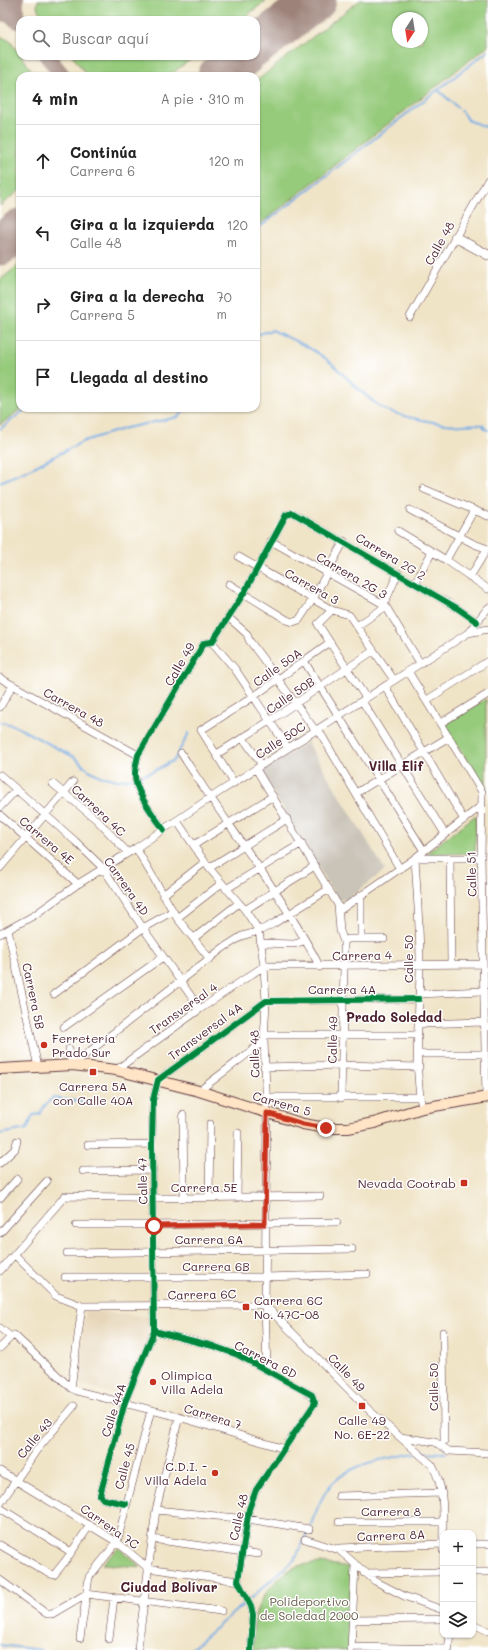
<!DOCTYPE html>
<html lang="es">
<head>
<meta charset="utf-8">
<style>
	:root { --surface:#fff; --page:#f2f2f2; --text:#222; --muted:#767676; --line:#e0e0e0 }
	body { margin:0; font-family:Mali,sans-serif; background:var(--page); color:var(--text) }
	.controls { position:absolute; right:12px; bottom:12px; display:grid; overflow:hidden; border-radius:8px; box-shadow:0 1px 3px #0004 }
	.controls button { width:36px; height:36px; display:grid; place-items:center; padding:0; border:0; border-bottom:1px solid var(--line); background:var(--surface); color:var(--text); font:20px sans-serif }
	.compass { position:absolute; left:392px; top:12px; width:36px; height:36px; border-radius:50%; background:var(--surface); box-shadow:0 1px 3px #0004; rotate:192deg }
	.stop { position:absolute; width:12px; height:12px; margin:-9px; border:3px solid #c8321e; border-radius:50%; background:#fff }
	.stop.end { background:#c8321e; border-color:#fff; box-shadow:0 1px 4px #0008 }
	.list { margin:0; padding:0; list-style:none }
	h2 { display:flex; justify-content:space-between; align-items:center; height:52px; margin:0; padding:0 16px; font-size:17px }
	h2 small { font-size:13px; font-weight:400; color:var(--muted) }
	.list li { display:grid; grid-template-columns:26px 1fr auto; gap:12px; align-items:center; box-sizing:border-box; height:72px; padding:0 16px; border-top:1px solid var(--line) }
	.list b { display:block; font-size:15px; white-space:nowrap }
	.list p { margin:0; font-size:13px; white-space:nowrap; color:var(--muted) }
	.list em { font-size:13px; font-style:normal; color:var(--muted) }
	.icon { flex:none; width:22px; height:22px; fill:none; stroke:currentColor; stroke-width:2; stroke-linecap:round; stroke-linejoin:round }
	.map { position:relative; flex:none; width:488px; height:1650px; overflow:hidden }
	.search { position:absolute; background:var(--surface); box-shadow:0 1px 3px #0004; left:16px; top:16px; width:244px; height:44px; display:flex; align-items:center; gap:10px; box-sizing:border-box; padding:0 14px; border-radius:12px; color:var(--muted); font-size:15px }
	.panel { position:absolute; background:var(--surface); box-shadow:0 1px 3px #0004; left:16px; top:72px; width:244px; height:340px; border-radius:12px }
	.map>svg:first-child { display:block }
	.built { fill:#e6d5b7 }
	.industrial { fill:#c9c3b8 }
	.green { fill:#96cb7c; stroke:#707554; fill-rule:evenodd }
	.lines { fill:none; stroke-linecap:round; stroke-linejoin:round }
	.stream { stroke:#77ade5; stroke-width:2 }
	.taxiway { stroke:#9d8279; stroke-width:16 }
	.runway { stroke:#9d8279; stroke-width:41 }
	.minor-casing { stroke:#633d42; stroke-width:8 }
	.tertiary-casing { stroke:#633d42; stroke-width:10 }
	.secondary-casing { stroke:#633d42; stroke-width:12 }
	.minor { stroke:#fff; stroke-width:7 }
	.tertiary { stroke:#fff; stroke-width:9 }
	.secondary { stroke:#ffe4c6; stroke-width:10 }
	.cycleway-casing { stroke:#fff; stroke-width:8 }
	.cycleway { stroke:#00873e; stroke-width:6 }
	.route { stroke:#c8321e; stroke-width:5 }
	.poi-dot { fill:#c8321e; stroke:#fff; stroke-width:1.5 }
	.labels { text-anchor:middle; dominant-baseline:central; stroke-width:3; stroke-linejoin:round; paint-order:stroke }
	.street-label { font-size:12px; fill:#4a1f2b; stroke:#fff }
	.poi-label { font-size:12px; fill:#4a1f2b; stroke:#fff; text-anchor:start }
	.park-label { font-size:12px; fill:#655b47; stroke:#fff }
	.neighbourhood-label { font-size:13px; font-weight:bold; fill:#4a1f2b; stroke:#fff }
</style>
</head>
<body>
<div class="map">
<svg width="488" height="1650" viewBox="0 0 488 1650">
	<rect width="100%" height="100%" fill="#fff"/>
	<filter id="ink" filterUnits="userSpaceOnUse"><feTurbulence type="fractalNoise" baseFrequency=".025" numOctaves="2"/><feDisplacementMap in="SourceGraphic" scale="8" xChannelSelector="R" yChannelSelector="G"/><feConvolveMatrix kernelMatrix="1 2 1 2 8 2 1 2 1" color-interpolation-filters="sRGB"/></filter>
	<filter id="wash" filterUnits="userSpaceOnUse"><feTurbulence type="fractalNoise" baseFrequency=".012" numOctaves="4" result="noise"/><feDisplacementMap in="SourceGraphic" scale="16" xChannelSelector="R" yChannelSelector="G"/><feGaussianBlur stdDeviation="0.9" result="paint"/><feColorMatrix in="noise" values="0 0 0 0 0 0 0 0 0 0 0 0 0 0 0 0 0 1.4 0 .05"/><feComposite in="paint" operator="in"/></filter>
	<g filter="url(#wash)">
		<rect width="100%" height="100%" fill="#f0e4c7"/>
		<!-- built -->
		<path class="built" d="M86 1310 151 1317 149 1331 124 1397 76 1383Z"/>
		<!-- industrial -->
		<path class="industrial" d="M307 742 385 870 348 899 338 900 261 772Z"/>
		<!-- green -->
		<path class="green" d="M38 0H267L241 20H43L37 7Z
			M360 0H488V46L256 227V81ZM398 18H422V42H398Z
			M0 36 10 41 36 76H20V190L0 206Z
			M72 56H195L169 76H88Z
			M20 264V408H22L0 425V280Z
			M486 699V791L444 724Z
			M476 815 475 853 424 855Z
			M119 1548 141 1567 102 1564Z
			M320 1563 351 1567 350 1650H252C253 1636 253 1620 258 1607 263 1593 280 1575 293 1568 301 1564 311 1564 320 1563Z"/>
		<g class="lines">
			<!-- stream -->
			<path class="stream" d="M438 90 458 108
				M461 111 468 120 488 128
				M256 230 488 51
				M256 335 272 330C292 340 314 348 331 363 347 377 365 398 384 409 396 416 441 424 455 425 465 426 473 423 483 425L485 429 488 430
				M0 429 27 408
				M0 482 28 470 84 441 126 428 178 417 187 408
				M0 722 13 725 74 757 89 770 100 776 118 780 135 778 154 771 174 760 189 733
				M0 1134 27 1129 33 1115 40 1114 45 1105 53 1098 95 1104
				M420 1452 446 1453
				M310 1527C315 1515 319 1501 327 1490 346 1463 385 1459 416 1453
				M250 1599 295 1559 308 1531
				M0 1645 41 1650
				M190 1650 246 1602"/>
			<!-- taxiway -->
			<path class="taxiway" d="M0 3 4 0
				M0 13 9 15 18 21 16 13V0
				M47 56 63 76"/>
			<!-- runway -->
			<path class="runway" d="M256 46 316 0
				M218 76 244 56
				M0 245 20 229"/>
		</g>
	</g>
	<g filter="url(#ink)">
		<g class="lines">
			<!-- minor casing -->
			<g class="minor-casing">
				<path id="minor" d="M410 317 488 180
					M424 489 488 516
					M410 510 474 544 488 549
					M398 531 446 560 488 589
					M271 541 385 605 420 663
					M239 557 332 610 349 615 394 680
					M446 560 474 510
					M470 577 487 549
					M415 583 432 552
					M229 584 287 620 293 622 299 620 313 599 344 541
					M332 610 318 624 366 698
					M229 618 247 634 249 640 316 731
					M357 626 382 609 398 573
					M468 633 488 629
					M212 642 235 669 288 748
					M304 661 424 851
					M408 671 482 792 481 858 486 1097
					M0 678 138 755
					M385 686 464 820
					M427 700 488 661
					M362 701 445 834
					M0 707 13 685
					M441 723 488 694
					M318 729 400 869
					M243 738 262 765
					M181 753C226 824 281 892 320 967
					M217 754 271 720 373 651
					M256 769 338 905 340 931 344 942V967L341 1098
					M0 775 75 841 103 868 143 928 200 1009
					M234 783 201 730 253 697 329 643
					M53 784 97 820 128 853
					M356 793 449 737
					M0 807 16 790
					M0 815 78 884
					M177 821 209 868 245 910 259 931 264 966 266 1001 264 1041 267 1113 265 1305 267 1370
					M164 830C154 816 134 791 135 774 135 767 137 761 138 755L204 643 212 642 244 593 286 515 293 513 457 608 477 622
					M194 845 273 796
					M136 848 177 918 210 959
					M450 858 451 964
					M0 868 73 782
					M209 868 287 819
					M226 889 302 843
					M163 895 205 862
					M361 895V939
					M245 910 313 867H316
					M339 911 415 858 481 806
					M177 918 222 883
					M8 930 38 1067
					M0 934 33 916 78 884 136 848 210 798 468 633 488 608
					M194 938 239 903
					M344 942 348 939H384
					M260 943 294 944 304 941
					M54 994 143 928 173 911
					M419 994 483 991
					M419 1024 484 1022
					M64 1027 163 957
					M264 1035H418
					M69 1049 72 1065 223 948 242 936 259 931 273 924 329 889
					M418 1054H484
					M264 1067 343 1065 419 1067
					M116 1070 200 1009 264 966 483 964
					M199 1091 264 1041
					M266 1097H419
					M422 1108C413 1063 420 1011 420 965 420 929 417 893 415 858H481
					M183 1115 184 1198
					M88 1145 152 1144
					M0 1163 15 1149 17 1141
					M83 1171 153 1170
					M0 1198 17 1179
					M209 1198 210 1124
					M237 1198 238 1133
					M76 1225H153L337 1222
					M0 1233 47 1181
					M67 1253 352 1249
					M15 1255 56 1296 82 1306 265 1305
					M0 1271 65 1196 184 1198 320 1196
					M65 1277H265L367 1274
					M265 1305 370 1411 432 1465C447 1491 442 1521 443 1550
					M0 1328 11 1337 0 1348
					M154 1331 213 1346 238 1355 312 1395 315 1403 256 1490 249 1509 238 1581 251 1606 253 1615 251 1650
					M443 1332 444 1441
					M14 1335 71 1388 77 1391 179 1417 285 1449
					M71 1388 82 1306
					M400 1437 435 1442 449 1451 488 1453
					M0 1471 117 1542 148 1568 238 1581
					M339 1496 442 1493
					M0 1504 36 1451 74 1406
					M126 1504 103 1499 100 1495 125 1402 154 1331 152 1144 153 1100 158 1080 266 1001 419 999
					M0 1508 71 1552
					M156 1510 247 1519 309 1529
					M339 1522H442
					M152 1539 258 1554
					M305 1539 339 1550 375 1581 404 1596 443 1610
					M473 1544H488
					M0 1545 48 1573 54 1575 66 1560 90 1525
					M339 1548 443 1544
					M473 1572H488
					M364 1573 443 1572
					M0 1580 47 1614H52L86 1594 221 1611
					M352 1620 443 1619
					M473 1624 488 1631
					M80 1638 89 1577 117 1542 151 1410
					M109 1639 114 1598
					M351 1647 449 1649
					M138 1648 156 1510 179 1417
					M351 1650 355 1565
					M448 1650 450 1635"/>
			</g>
			<!-- tertiary casing -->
			<g class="tertiary-casing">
				<path id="tertiary" d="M455 237 488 255"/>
			</g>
			<!-- secondary casing -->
			<g class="secondary-casing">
				<path id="secondary" d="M0 1069 72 1065 116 1070 199 1091 303 1124 326 1128H348L374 1123 422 1108 488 1097"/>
			</g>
			<!-- minor -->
			<use href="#minor" class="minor"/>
			<!-- tertiary -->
			<use href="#tertiary" class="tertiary"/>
			<!-- secondary -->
			<use href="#secondary" class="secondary"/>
			<!-- cycleway casing -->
			<g class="cycleway-casing">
				<path id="cycleway" d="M164 830C154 816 134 791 135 774 135 767 137 761 138 755L204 643 212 642 244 593 286 515 293 513 457 608 477 622
					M154 1331 213 1346 238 1355 312 1395 315 1403 256 1490 249 1509 238 1581 251 1606 253 1615 251 1650
					M126 1504 103 1499 100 1495 125 1402 154 1331 152 1144 153 1100 158 1080 266 1001 419 999"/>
			</g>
			<!-- cycleway -->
			<use href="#cycleway" class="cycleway"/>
		</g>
	</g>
	<g class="lines" filter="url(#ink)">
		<!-- route -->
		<path class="route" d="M154 1226 265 1224 267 1113 303 1124 326 1128"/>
	</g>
	<!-- markers -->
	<g class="poi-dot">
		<circle cx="44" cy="1045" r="4"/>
		<rect x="89" y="1068" width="8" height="8" rx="2"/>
		<rect x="460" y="1179" width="8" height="8" rx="2"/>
		<rect x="242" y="1303" width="8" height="8" rx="2"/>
		<circle cx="153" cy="1382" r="4"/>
		<rect x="358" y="1402" width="8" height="8" rx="2"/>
		<circle cx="215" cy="1473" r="4"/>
	</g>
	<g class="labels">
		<!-- street labels -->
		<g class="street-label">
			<text transform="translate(439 243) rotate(-61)">Calle 48</text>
			<text transform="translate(391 556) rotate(31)">Carrera 2G 2</text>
			<text transform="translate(352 575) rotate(30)">Carrera 2G 3</text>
			<text transform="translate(312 586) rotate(29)">Carrera 3</text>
			<text transform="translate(179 664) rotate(-60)">Calle 49</text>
			<text transform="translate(277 667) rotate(-35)">Calle 50A</text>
			<text transform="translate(290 695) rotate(-34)">Calle 50B</text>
			<text transform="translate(74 707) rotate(29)">Carrera 48</text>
			<text transform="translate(280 740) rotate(-33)">Calle 50C</text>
			<text transform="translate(99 810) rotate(43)">Carrera 4C</text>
			<text transform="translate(47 840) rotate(40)">Carrera 4E</text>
			<text transform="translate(471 874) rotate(-91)">Calle 51</text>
			<text transform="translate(127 886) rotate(55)">Carrera 4D</text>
			<text transform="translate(362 955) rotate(-1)">Carrera 4</text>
			<text transform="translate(408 959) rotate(-90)">Calle 50</text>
			<text x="342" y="989">Carrera 4A</text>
			<text transform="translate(34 996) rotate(78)">Carrera 5B</text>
			<text transform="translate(183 1008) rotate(-35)">Transversal 4</text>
			<text transform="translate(205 1031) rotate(-36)">Transversal 4A</text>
			<text transform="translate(332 1040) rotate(-89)">Calle 49</text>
			<text transform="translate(254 1054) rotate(-91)">Calle 48</text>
			<text transform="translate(282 1103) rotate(16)">Carrera 5</text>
			<text transform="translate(142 1181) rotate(-91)">Calle 47</text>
			<text x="204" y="1187">Carrera 5E</text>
			<text x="209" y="1239">Carrera 6A</text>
			<text x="216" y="1266">Carrera 6B</text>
			<text transform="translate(202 1294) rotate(-1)">Carrera 6C</text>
			<text transform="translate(266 1359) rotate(27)">Carrera 6D</text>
			<text transform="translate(347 1372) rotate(46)">Calle 49</text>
			<text transform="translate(433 1387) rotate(-90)">Calle 50</text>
			<text transform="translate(113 1410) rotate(-72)">Calle 44A</text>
			<text transform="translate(213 1416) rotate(17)">Carrera 7</text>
			<text transform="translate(34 1438) rotate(-51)">Calle 43</text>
			<text transform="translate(124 1466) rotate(-75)">Calle 45</text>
			<text x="391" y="1511">Carrera 8</text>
			<text transform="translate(238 1517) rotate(-77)">Calle 48</text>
			<text transform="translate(110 1526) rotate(35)">Carrera 7C</text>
			<text transform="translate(391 1535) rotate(-2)">Carrera 8A</text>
		</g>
		<!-- poi labels -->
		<g class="poi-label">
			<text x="52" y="1038">Ferretería<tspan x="52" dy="14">Prado Sur</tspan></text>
			<text x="93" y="1086" text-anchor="middle">Carrera 5A<tspan x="93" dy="14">con Calle 40A</tspan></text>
			<text x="456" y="1183" text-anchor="end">Nevada Cootrab</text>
			<text x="254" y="1300">Carrera 6C<tspan x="254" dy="14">No. 47C-08</tspan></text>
			<text x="161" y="1375">Olimpica<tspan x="161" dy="14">Villa Adela</tspan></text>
			<text x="362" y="1420" text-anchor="middle">Calle 49<tspan x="362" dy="14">No. 6E-22</tspan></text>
			<text x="207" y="1466" text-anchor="end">C.D.I. -<tspan x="207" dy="14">Villa Adela</tspan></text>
		</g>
		<!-- park labels -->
		<g class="park-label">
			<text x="309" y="1601">Polideportivo<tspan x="309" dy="14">de Soledad 2000</tspan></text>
		</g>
		<!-- neighbourhood labels -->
		<g class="neighbourhood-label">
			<text x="396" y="765">Villa Elif</text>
			<text x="394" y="1016">Prado Soledad</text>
			<text x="169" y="1586">Ciudad Bolívar</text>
		</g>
	</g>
</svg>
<div class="controls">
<button>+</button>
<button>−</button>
<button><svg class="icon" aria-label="layers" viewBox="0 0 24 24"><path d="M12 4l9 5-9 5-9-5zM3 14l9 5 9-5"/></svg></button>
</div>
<svg class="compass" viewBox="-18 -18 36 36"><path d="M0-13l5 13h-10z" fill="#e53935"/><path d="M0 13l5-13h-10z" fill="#767676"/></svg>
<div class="stop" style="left:154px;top:1226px"></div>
<div class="stop end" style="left:326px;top:1128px"></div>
<div class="search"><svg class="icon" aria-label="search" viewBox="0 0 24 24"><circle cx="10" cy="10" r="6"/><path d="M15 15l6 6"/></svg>Buscar aquí</div>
<section class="panel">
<h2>4 min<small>A pie · 310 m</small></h2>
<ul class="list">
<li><svg class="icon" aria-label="ahead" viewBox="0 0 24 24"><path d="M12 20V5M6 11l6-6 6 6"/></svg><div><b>Continúa</b><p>Carrera 6</p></div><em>120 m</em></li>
<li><svg class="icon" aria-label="left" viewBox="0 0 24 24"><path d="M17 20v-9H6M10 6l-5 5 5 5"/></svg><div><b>Gira a la izquierda</b><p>Calle 48</p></div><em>120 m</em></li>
<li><svg class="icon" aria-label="right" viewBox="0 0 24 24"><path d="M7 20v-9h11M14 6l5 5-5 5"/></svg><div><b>Gira a la derecha</b><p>Carrera 5</p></div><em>70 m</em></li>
<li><svg class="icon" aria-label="arrive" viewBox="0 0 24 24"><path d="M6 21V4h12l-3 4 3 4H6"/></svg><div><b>Llegada al destino</b></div></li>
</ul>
</section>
</div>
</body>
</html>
